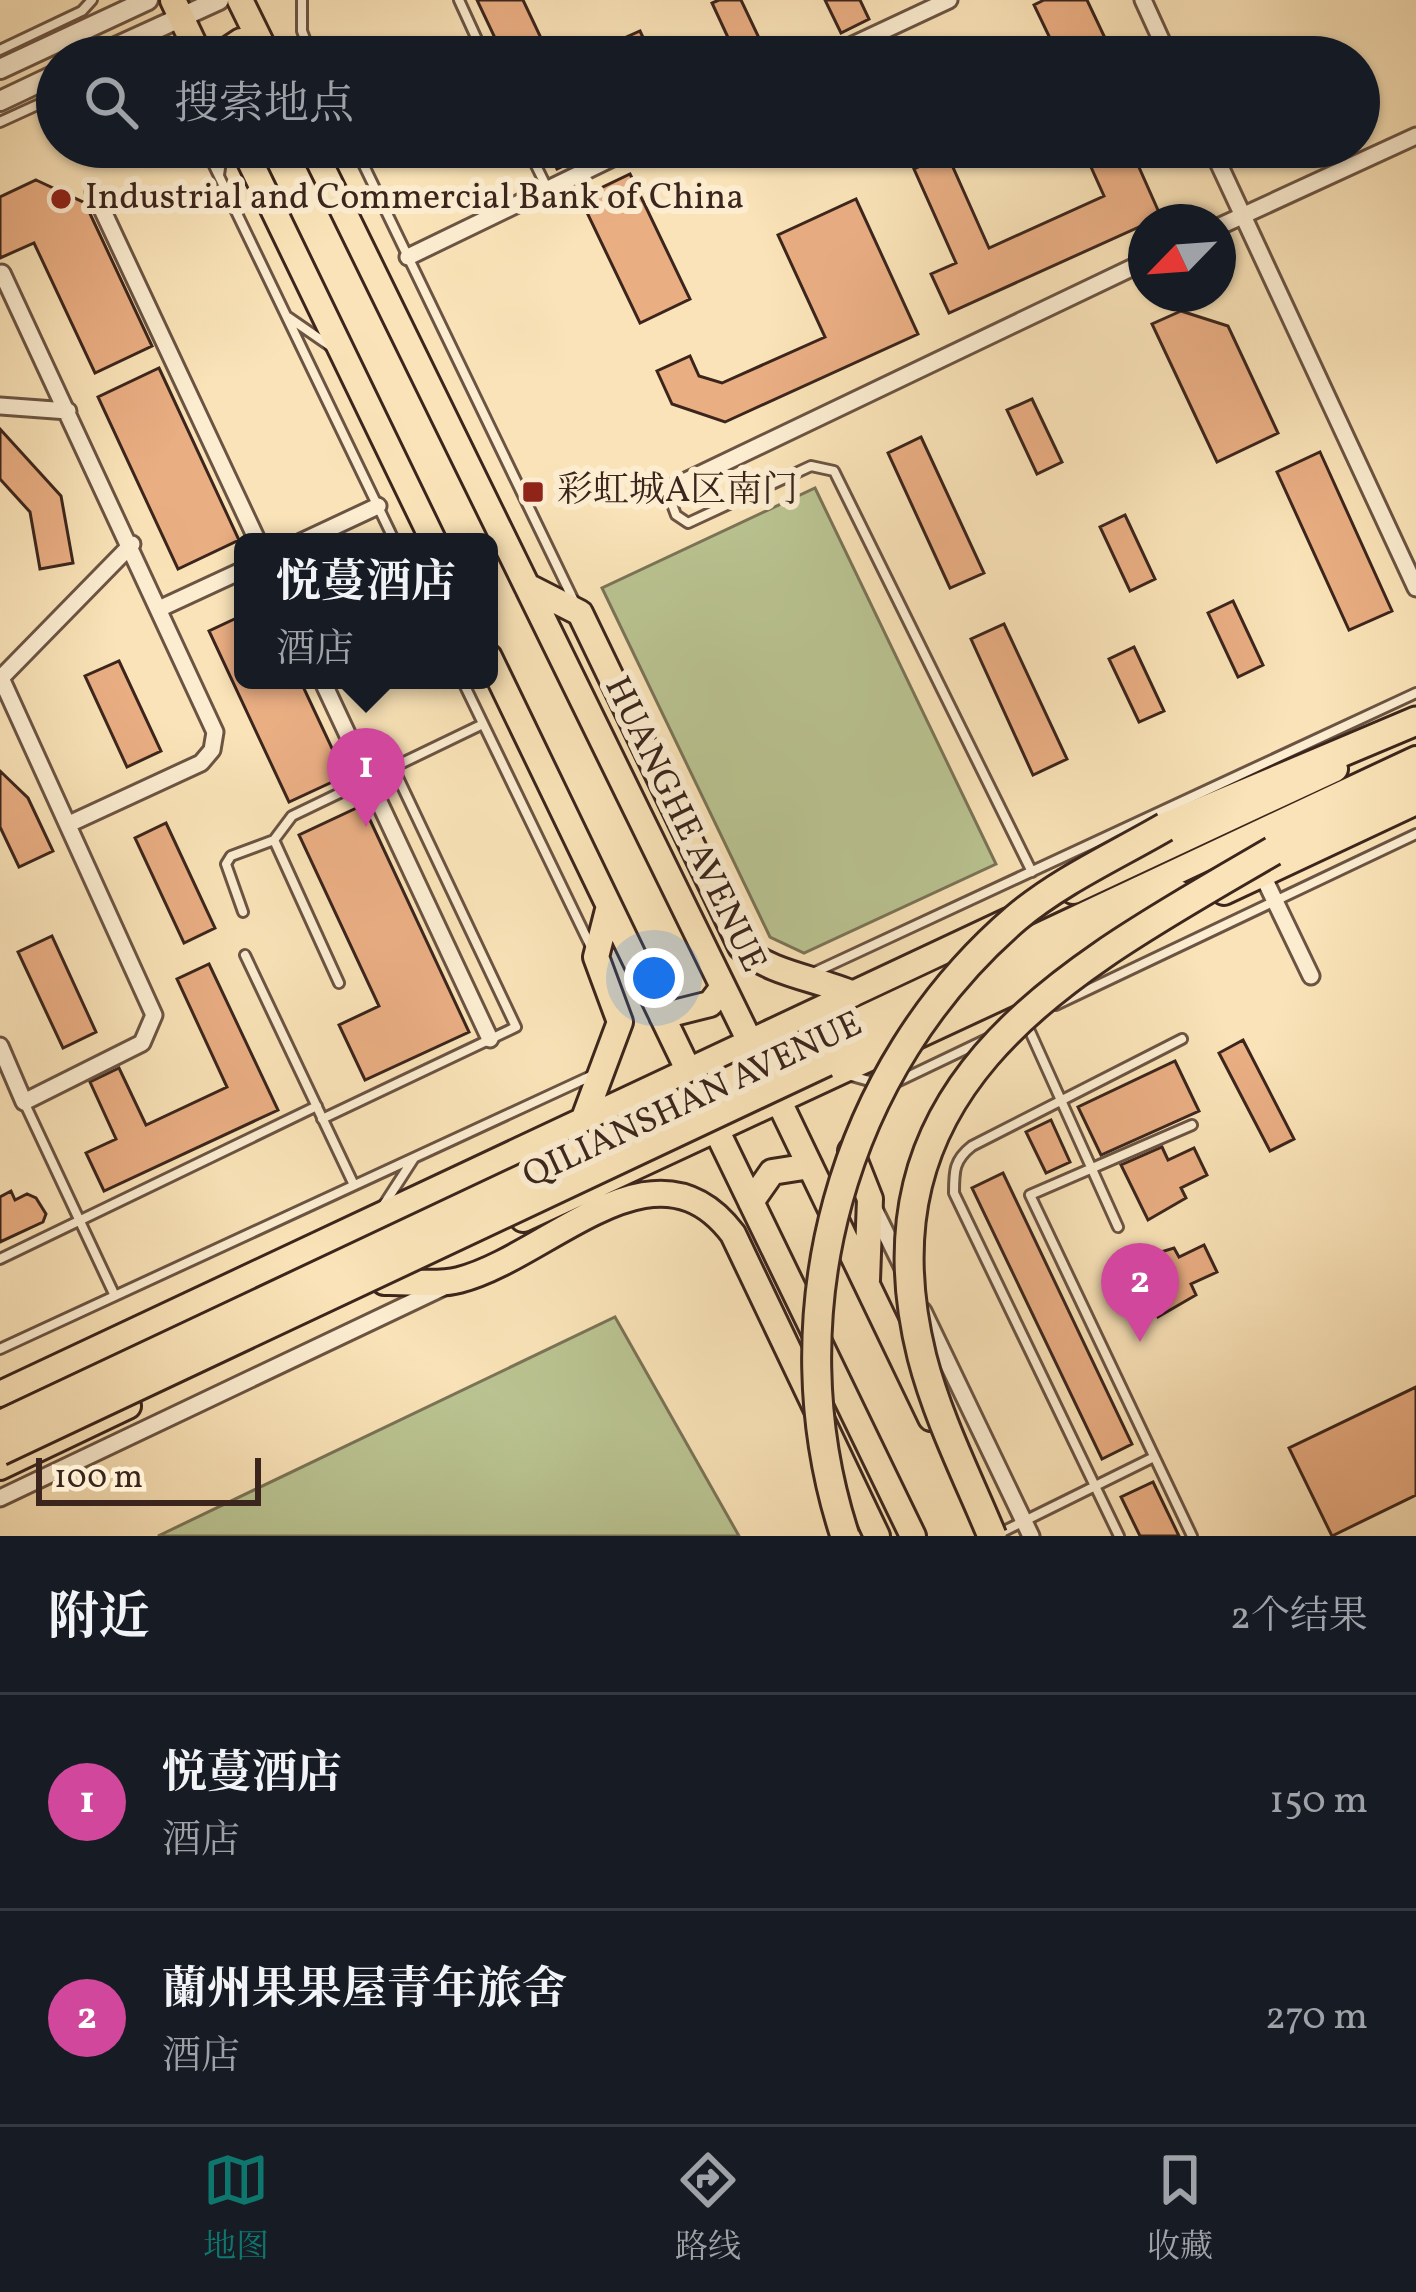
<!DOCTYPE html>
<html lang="zh">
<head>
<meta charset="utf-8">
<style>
	:root { --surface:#171b24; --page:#20242c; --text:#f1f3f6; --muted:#9ea1a6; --line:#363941; --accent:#0f766e }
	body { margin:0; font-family:Vollkorn,"Noto Serif SC",serif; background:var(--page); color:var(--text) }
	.compass { position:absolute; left:1128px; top:204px; width:108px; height:108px; border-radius:50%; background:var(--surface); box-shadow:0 3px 9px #0004; rotate:245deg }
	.scale { position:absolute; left:36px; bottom:30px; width:225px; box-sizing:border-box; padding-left:12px; border:6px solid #3b251c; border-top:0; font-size:33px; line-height:42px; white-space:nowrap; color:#3b251c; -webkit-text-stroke:9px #fcedd1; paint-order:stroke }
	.you { position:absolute; left:654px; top:978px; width:42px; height:42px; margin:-30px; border:9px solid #fff; border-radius:50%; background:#1a73e8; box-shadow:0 0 0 18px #1a73e833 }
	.badge { display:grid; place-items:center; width:78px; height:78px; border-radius:50%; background:var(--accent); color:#fff; font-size:39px; font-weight:700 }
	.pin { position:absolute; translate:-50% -99px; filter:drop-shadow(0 3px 6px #0008) }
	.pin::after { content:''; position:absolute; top:63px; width:42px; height:36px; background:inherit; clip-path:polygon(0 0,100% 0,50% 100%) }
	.popup { position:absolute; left:234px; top:533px; width:264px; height:156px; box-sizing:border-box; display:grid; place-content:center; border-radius:18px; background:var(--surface); filter:drop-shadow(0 3px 9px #0005); font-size:39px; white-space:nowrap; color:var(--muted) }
	.popup b { font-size:45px; color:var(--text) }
	.popup::after { content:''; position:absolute; left:50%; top:100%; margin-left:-24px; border:24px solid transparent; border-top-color:var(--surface) }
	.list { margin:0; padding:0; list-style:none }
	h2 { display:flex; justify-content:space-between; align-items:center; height:156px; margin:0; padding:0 48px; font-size:51px }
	h2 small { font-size:39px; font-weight:400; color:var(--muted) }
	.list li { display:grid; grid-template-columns:78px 1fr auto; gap:36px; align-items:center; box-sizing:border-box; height:216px; padding:0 48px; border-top:3px solid var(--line) }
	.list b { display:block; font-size:45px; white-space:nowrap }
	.list p { margin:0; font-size:39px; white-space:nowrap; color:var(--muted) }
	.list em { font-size:39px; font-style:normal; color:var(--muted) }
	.icon { flex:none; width:66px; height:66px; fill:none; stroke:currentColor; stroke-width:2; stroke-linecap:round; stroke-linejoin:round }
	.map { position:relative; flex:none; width:1416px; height:1536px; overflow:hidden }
	.search { position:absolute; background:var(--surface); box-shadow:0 3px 9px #0004; left:36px; right:36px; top:36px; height:132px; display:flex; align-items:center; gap:30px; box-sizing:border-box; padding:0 42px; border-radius:66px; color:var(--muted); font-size:45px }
	.sheet { height:588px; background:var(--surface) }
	nav { display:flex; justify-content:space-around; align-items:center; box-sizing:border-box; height:168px; border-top:3px solid var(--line); background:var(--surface); font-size:33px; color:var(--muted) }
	nav a { display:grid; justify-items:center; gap:6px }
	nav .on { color:var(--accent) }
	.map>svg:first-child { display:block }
	.green { fill:#bac492; stroke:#7a7457; stroke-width:3 }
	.building { fill:#eaae83; stroke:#3b251c; stroke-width:3 }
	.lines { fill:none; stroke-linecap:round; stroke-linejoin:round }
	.service-casing { stroke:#6b5443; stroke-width:14 }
	.minor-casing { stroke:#6b5443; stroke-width:21 }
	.tertiary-casing { stroke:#6b5443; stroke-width:24 }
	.primary-casing { stroke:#3b251c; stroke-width:30 }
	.trunk-casing { stroke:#3b251c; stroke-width:30 }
	.motorway-casing { stroke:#3b251c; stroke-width:33 }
	.service { stroke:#fcedd1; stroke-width:8 }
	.minor { stroke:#fcedd1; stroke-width:15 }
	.tertiary { stroke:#fcedd1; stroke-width:18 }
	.primary { stroke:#fae3b8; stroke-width:24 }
	.trunk { stroke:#fae3b8; stroke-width:24 }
	.motorway { stroke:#fae3b8; stroke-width:27 }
	.motorway-bridge-casing { stroke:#3b251c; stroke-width:33; stroke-linecap:butt }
	.motorway-bridge { stroke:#fae3b8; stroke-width:27 }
	.poi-dot { fill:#8f2418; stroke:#fcedd1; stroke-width:4.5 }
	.labels { text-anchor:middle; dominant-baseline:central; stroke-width:12; stroke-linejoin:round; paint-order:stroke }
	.poi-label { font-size:36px; fill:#3b251c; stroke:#fcedd1; text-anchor:start }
	.street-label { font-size:36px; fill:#3b251c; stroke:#fcedd1 }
</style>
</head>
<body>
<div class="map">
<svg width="1416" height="1536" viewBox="0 0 1416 1536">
	<rect width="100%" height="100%" fill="#fae3b8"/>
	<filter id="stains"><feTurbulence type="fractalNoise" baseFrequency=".00167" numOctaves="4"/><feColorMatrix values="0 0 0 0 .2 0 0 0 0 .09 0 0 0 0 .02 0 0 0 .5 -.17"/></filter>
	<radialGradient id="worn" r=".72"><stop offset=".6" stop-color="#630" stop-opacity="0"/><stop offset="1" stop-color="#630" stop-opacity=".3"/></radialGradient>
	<!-- green -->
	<path class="green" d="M815 488 996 864 804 953 770 937 602 588Z
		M615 1317 739 1536H158Z"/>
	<!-- building -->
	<path class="building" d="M477 0H523L550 57H504Z
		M719 0H741L768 57H737L712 3Z
		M825 0H860L869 19 841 33Z
		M1044 0H1087L1114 57H1059L1034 5Z
		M640 31 652 57H617L611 44Z
		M947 41 955 57H914Z
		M547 147H603L557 169Z
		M1082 147H1130L1161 217 949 313 931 274 956 263 914 169 947 154 989 248 1104 196Z
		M630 174 690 299 640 323 580 198Z
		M36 180 85 203 152 346 95 373 34 243 0 258V197Z
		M856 199 918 334 725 422 672 404 657 371 690 356 699 376 722 383 825 337 778 235Z
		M1181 311 1228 326 1278 433 1217 462 1152 324Z
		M159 368 239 540 178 569 98 397Z
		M1032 399 1062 462 1037 474 1007 410Z
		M0 429 61 496 73 563 40 569 30 512 0 479Z
		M921 437 984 573 950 588 888 453Z
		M1320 452 1392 611 1349 630 1277 472Z
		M1125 515 1155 579 1130 591 1100 527Z
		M1233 601 1263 665 1238 677 1208 613Z
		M243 615V680H300L345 776 289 802 209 631Z
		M1004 624 1067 759 1033 775 971 639Z
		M1134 647 1164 711 1139 722 1109 659Z
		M119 661 161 751 127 767 85 676Z
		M0 771 28 798 53 851 19 867 0 827Z
		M363 805 469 1032 365 1080 339 1025 379 1006 299 835Z
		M166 823 215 928 184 943 135 838Z
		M52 936 96 1032 63 1048 18 952Z
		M209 964 278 1110 104 1191 86 1153 116 1139 90 1082 119 1068 146 1125 227 1087 177 979Z
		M1243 1040 1294 1139 1270 1151 1219 1053Z
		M1175 1061 1199 1111 1101 1155 1078 1107Z
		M1051 1120 1070 1162 1046 1173 1026 1132Z
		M1162 1147 1168 1160 1194 1148 1207 1175 1181 1188 1186 1198 1148 1220 1121 1165Z
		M1003 1173 1132 1444 1102 1459 972 1188Z
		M11 1191 15 1200 27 1194 36 1198 46 1214 43 1222 0 1242V1197Z
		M1204 1245 1217 1272 1191 1284 1196 1295 1158 1317 1131 1261 1174 1248 1179 1257Z
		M1416 1387V1495L1332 1536 1289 1448Z
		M1153 1482 1179 1536H1140L1121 1497Z"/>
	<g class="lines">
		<!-- service casing -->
		<g class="service-casing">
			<path id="service" d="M302 0V31L312 57
				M459 0 485 57
				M0 50 82 11 92 0
				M0 122 57 96
				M205 147 395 542
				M355 147 574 601
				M527 147 547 188
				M219 175 223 147
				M288 317 330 346
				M667 491 676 515 688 523 811 466 834 471 1032 872
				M462 680 592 949
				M243 912 226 864 231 856 274 840
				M245 955 354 1185
				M813 973 1416 693
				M339 983 274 840 292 816 483 724
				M1056 1005 1416 834
				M1028 1027 1118 1227
				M848 1075 880 1084
				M899 1081 989 1038
				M24 1102 115 1296
				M322 1119 516 1027 393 767
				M1192 1125 1030 1195 1192 1536
				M383 1206 414 1158
				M0 1259 317 1106
				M0 1349 591 1076
				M996 1535 1154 1457
				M1119 1536 954 1193C954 1171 954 1160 972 1146L1182 1039"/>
		</g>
		<!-- minor casing -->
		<g class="minor-casing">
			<path id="minor" d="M1143 0 1169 57
				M827 57 949 0
				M1211 147 1416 588
				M94 192 258 542
				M1218 227 1416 136
				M408 257 635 147
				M2 273 215 732 212 750 201 763 69 824
				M0 406 68 411
				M667 490 1146 261
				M301 542 378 506
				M161 608 243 570
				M0 679 132 544
				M322 680 490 1039
				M1262 874 1311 976
				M0 1046 24 1102 142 1043 154 1015 1 678
				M874 1209 903 1268
				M923 1311 1031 1536
				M0 1498 442 1288"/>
		</g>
		<!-- tertiary casing -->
		<g class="tertiary-casing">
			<path id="tertiary" d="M94 57 219 0
				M0 69 148 0
				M0 101 57 74"/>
		</g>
		<!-- primary casing -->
		<g class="primary-casing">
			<path id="primary" d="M173 0 200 57
				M240 0 268 57
				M217 57 241 41 262 45
				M243 147 434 542
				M312 147 757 1056
				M527 586 580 613 741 947C770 974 816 978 853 994
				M489 657 694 1082
				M1073 891 1335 769
				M1224 892 1416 802
				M662 1016 710 1004 723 987
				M772 1087 931 1418
				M711 1119 913 1536
				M583 1121 620 1022 596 957 609 906
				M851 1151 870 1199 867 1280
				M751 1202 772 1172 810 1166
				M523 1219 1089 956
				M384 1282C407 1281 437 1286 459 1280 549 1257 655 1130 733 1234L877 1536
				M0 1394 1008 921
				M0 1467 128 1406"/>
		</g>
		<!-- trunk casing -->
		<g class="trunk-casing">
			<path id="trunk" d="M815 1041 1416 759"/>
		</g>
		<!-- motorway casing -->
		<g class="motorway-casing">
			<path id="motorway" d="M1165 827 1416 721
				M1252 861 1416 784
				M826 1062 1179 895"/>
		</g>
		<!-- service -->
		<use href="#service" class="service"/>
		<!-- minor -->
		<use href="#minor" class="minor"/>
		<!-- tertiary -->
		<use href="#tertiary" class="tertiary"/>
		<!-- primary -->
		<use href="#primary" class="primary"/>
		<!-- trunk -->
		<use href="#trunk" class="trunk"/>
		<!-- motorway -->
		<use href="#motorway" class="motorway"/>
		<!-- motorway-bridge casing -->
		<g class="motorway-bridge-casing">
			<path id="motorway-bridge" d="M0 1425 815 1041
				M0 1451 826 1062
				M845 1536C773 1317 841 1068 1016 918 1060 881 1115 856 1165 827
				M992 1536C968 1478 938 1419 922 1357 853 1079 1073 968 1273 851"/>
		</g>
		<!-- motorway-bridge -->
		<use href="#motorway-bridge" class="motorway-bridge"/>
	</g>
	<!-- markers -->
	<g class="poi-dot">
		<circle cx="61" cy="199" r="12"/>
		<rect x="521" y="480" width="24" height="24" rx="6"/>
	</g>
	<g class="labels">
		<!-- poi labels -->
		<g class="poi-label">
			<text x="85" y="199">Industrial and Commercial Bank of China</text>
			<text x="557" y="492">彩虹城A区南门</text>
		</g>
		<!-- street labels -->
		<g class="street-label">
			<text transform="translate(684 825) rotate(64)">HUANGHE AVENUE</text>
			<text transform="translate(693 1101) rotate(-25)">QILIANSHAN AVENUE</text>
		</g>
	</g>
	<rect width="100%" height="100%" filter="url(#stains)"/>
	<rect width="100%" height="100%" fill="url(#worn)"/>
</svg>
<svg class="compass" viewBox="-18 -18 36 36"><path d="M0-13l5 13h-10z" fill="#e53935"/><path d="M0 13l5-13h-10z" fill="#9ea1a6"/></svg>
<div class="scale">100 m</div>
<div class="you"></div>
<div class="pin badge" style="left:366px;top:827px;background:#d1479c">1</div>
<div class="popup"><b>悦蔓酒店</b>酒店</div>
<div class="pin badge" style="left:1140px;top:1342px;background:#d1479c">2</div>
<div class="search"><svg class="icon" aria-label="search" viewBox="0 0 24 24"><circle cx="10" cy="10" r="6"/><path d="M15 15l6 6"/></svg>搜索地点</div>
</div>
<section class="sheet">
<h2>附近<small>2个结果</small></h2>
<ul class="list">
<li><span class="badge" style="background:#d1479c">1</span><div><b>悦蔓酒店</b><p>酒店</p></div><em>150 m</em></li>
<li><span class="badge" style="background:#d1479c">2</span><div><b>蘭州果果屋青年旅舍</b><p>酒店</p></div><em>270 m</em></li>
</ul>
</section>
<nav>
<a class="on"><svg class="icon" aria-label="map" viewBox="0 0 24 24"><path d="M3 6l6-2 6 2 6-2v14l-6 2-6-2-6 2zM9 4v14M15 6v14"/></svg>地图</a>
<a><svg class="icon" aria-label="directions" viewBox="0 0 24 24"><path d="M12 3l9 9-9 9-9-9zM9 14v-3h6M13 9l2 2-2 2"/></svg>路线</a>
<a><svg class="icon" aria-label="saved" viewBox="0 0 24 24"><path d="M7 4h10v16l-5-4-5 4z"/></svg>收藏</a>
</nav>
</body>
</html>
